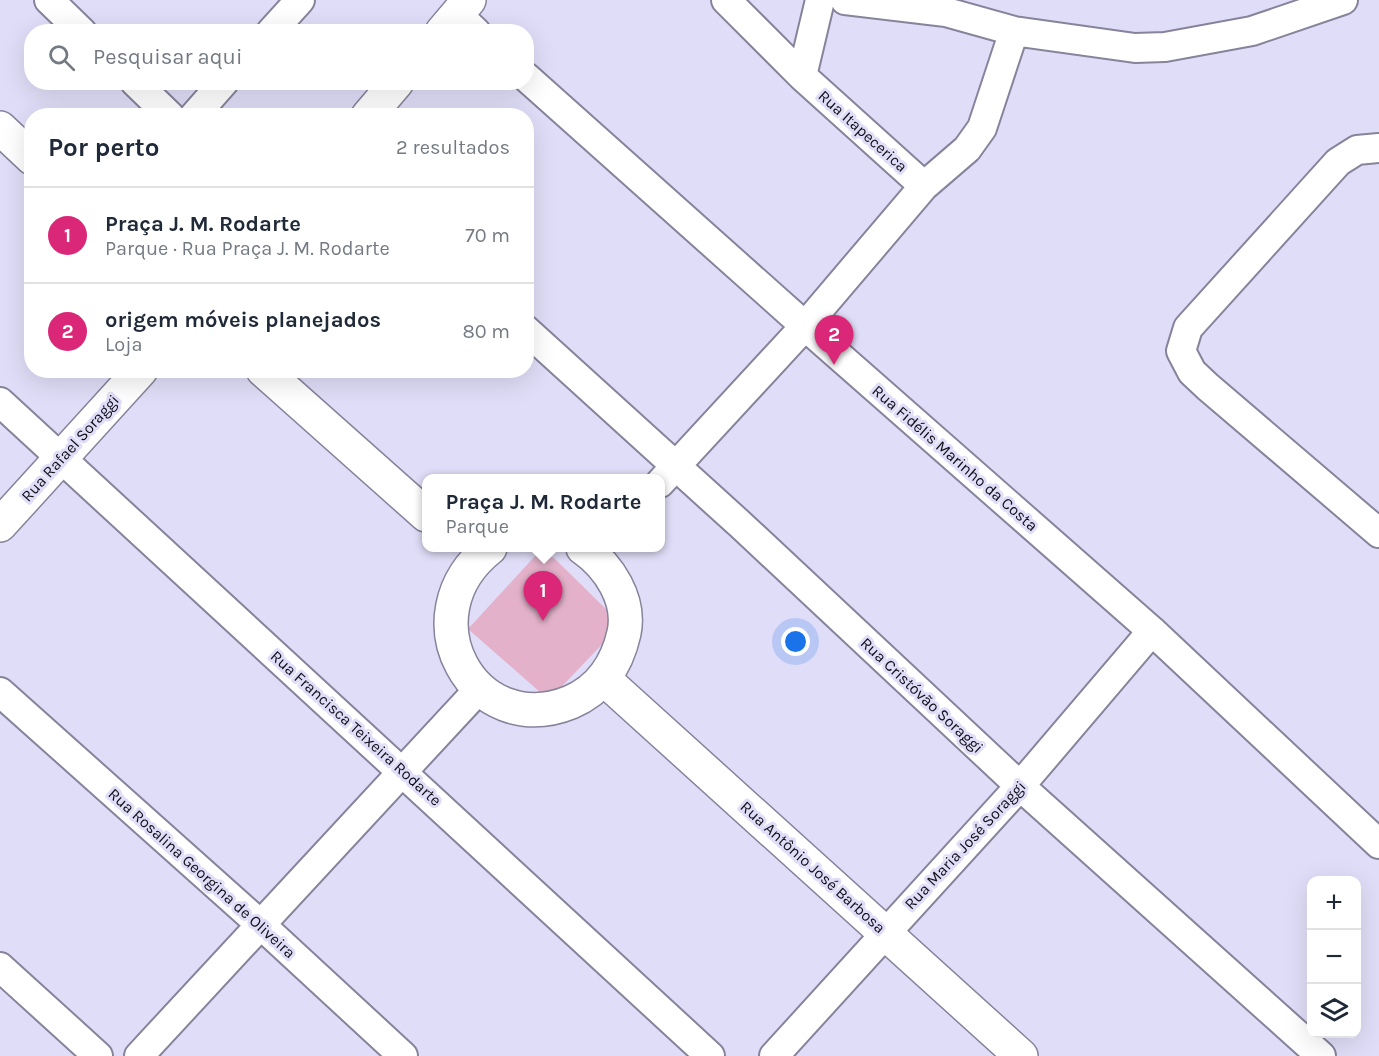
<!DOCTYPE html>
<html lang="pt">
<head>
<meta charset="utf-8">
<style>
	:root { --surface:#fff; --page:#f2f2f3; --text:#1f2937; --muted:#747a83; --line:#e0e1e3; --accent:#db2777 }
	body { margin:0; font-family:Karla,sans-serif; background:var(--page); color:var(--text) }
	.controls { position:absolute; right:18px; bottom:18px; display:grid; overflow:hidden; border-radius:12px; box-shadow:0 6px 24px #0002 }
	.controls button { width:54px; height:54px; display:grid; place-items:center; padding:0; border:0; border-bottom:2px solid var(--line); background:var(--surface); color:var(--text); font:30px sans-serif }
	.you { position:absolute; left:796px; top:642px; width:21px; height:21px; margin:-15px; border:4px solid #fff; border-radius:50%; background:#1a73e8; box-shadow:0 0 0 9px #1a73e833 }
	.badge { display:grid; place-items:center; width:39px; height:39px; border-radius:50%; background:var(--accent); color:#fff; font-size:20px; font-weight:700 }
	.pin { position:absolute; translate:-50% -50px; filter:drop-shadow(0 2px 3px #0008) }
	.pin::after { content:''; position:absolute; top:32px; width:21px; height:18px; background:inherit; clip-path:polygon(0 0,100% 0,50% 100%) }
	.popup { position:absolute; left:422px; top:474px; width:243px; height:78px; box-sizing:border-box; display:grid; place-content:center; border-radius:12px; background:var(--surface); filter:drop-shadow(0 2px 4px #0005); font-size:20px; white-space:nowrap; color:var(--muted) }
	.popup b { font-size:22px; color:var(--text) }
	.popup::after { content:''; position:absolute; left:50%; top:100%; margin-left:-12px; border:12px solid transparent; border-top-color:var(--surface) }
	.list { margin:0; padding:0; list-style:none }
	h2 { display:flex; justify-content:space-between; align-items:center; height:78px; margin:0; padding:0 24px; font-size:26px }
	h2 small { font-size:20px; font-weight:400; color:var(--muted) }
	.list li { display:grid; grid-template-columns:39px 1fr auto; gap:18px; align-items:center; box-sizing:border-box; height:96px; padding:0 24px; border-top:2px solid var(--line) }
	.list b { display:block; font-size:22px; white-space:nowrap }
	.list p { margin:0; font-size:20px; white-space:nowrap; color:var(--muted) }
	.list em { font-size:20px; font-style:normal; color:var(--muted) }
	.icon { flex:none; width:33px; height:33px; fill:none; stroke:currentColor; stroke-width:2; stroke-linecap:round; stroke-linejoin:round }
	.map { position:relative; flex:none; width:1379px; height:1056px; overflow:hidden }
	.search { position:absolute; background:var(--surface); box-shadow:0 6px 24px #0002; left:24px; top:24px; width:510px; height:66px; display:flex; align-items:center; gap:15px; box-sizing:border-box; padding:0 21px; border-radius:24px; color:var(--muted); font-size:22px }
	.panel { position:absolute; background:var(--surface); box-shadow:0 6px 24px #0002; left:24px; top:108px; width:510px; height:270px; border-radius:24px }
	.map>svg:first-child { display:block }
	.green { fill:#e3b2ca }
	.lines { fill:none; stroke-linecap:round; stroke-linejoin:round }
	.minor-casing { stroke:#86839b; stroke-width:32 }
	.tertiary-casing { stroke:#86839b; stroke-width:36 }
	.minor { stroke:#fff; stroke-width:28 }
	.tertiary { stroke:#fff; stroke-width:33 }
	.labels { text-anchor:middle; dominant-baseline:central; stroke-width:6; stroke-linejoin:round; paint-order:stroke }
	.street-label { font-size:16px; fill:#100f17; stroke:#e0ddf8 }
</style>
</head>
<body>
<div class="map">
<svg width="1379" height="1056" viewBox="0 0 1379 1056">
	<rect width="100%" height="100%" fill="#e0ddf8"/>
	<!-- green -->
	<path class="green" d="M536 555 553 557 610 613 611 635 549 700 468 629Z"/>
	<g class="lines">
		<!-- minor casing -->
		<g class="minor-casing">
			<path id="minor" d="M49 0 82 32
				M726 0 802 76
				M820 0 802 76 924 186
				M845 0 946 12 1014 31 1135 48 1165 47 1252 31 1343 0
				M457 14 476 32
				M271 32 300 0
				M526 77 805 326 1152 631 1379 844
				M135 82 170 116
				M194 116 224 82
				M1379 148 1357 150 1338 162 1188 328 1181 351 1192 372 1208 387 1379 533
				M526 330 742 526 1020 786 1321 1056
				M0 402 710 1056
				M660 483 805 326 924 186 967 149 982 128 1014 31
				M0 692 260 924 403 1056
				M0 967 98 1056
				M139 1056 480 688
				M774 1056 1020 786 1152 631"/>
		</g>
		<!-- tertiary casing -->
		<g class="tertiary-casing">
			<path id="tertiary" d="M442 32 469 0
				M368 116 397 82
				M0 128 32 158
				M263 370 426 515
				M0 525 141 370
				M490 548C404 616 474 742 571 702 601 689 617 664 624 633 631 600 609 566 583 548
				M604 679 1021 1056"/>
		</g>
		<!-- minor -->
		<use href="#minor" class="minor"/>
		<!-- tertiary -->
		<use href="#tertiary" class="tertiary"/>
	</g>
	<g class="labels">
		<!-- street labels -->
		<g class="street-label">
			<text transform="translate(863 131) rotate(42)">Rua Itapecerica</text>
			<text transform="translate(70 448) rotate(-48)">Rua Rafael Soraggi</text>
			<text transform="translate(955 458) rotate(41)">Rua Fidélis Marinho da Costa</text>
			<text transform="translate(922 695) rotate(43)">Rua Cristóvão Soraggi</text>
			<text transform="translate(356 728) rotate(42)">Rua Francisca Teixeira Rodarte</text>
			<text transform="translate(965 845) rotate(-47)">Rua Maria José Soraggi</text>
			<text transform="translate(813 867) rotate(42)">Rua Antônio José Barbosa</text>
			<text transform="translate(202 873) rotate(42)">Rua Rosalina Georgina de Oliveira</text>
		</g>
	</g>
</svg>
<div class="controls">
<button>+</button>
<button>−</button>
<button><svg class="icon" aria-label="layers" viewBox="0 0 24 24"><path d="M12 4l9 5-9 5-9-5zM3 14l9 5 9-5"/></svg></button>
</div>
<div class="you"></div>
<div class="pin badge" style="left:543px;top:621px">1</div>
<div class="popup"><b>Praça J. M. Rodarte</b>Parque</div>
<div class="pin badge" style="left:834px;top:365px">2</div>
<div class="search"><svg class="icon" aria-label="search" viewBox="0 0 24 24"><circle cx="10" cy="10" r="6"/><path d="M15 15l6 6"/></svg>Pesquisar aqui</div>
<section class="panel">
<h2>Por perto<small>2 resultados</small></h2>
<ul class="list">
<li><span class="badge">1</span><div><b>Praça J. M. Rodarte</b><p>Parque · Rua Praça J. M. Rodarte</p></div><em>70 m</em></li>
<li><span class="badge">2</span><div><b>origem móveis planejados</b><p>Loja</p></div><em>80 m</em></li>
</ul>
</section>
</div>
</body>
</html>
